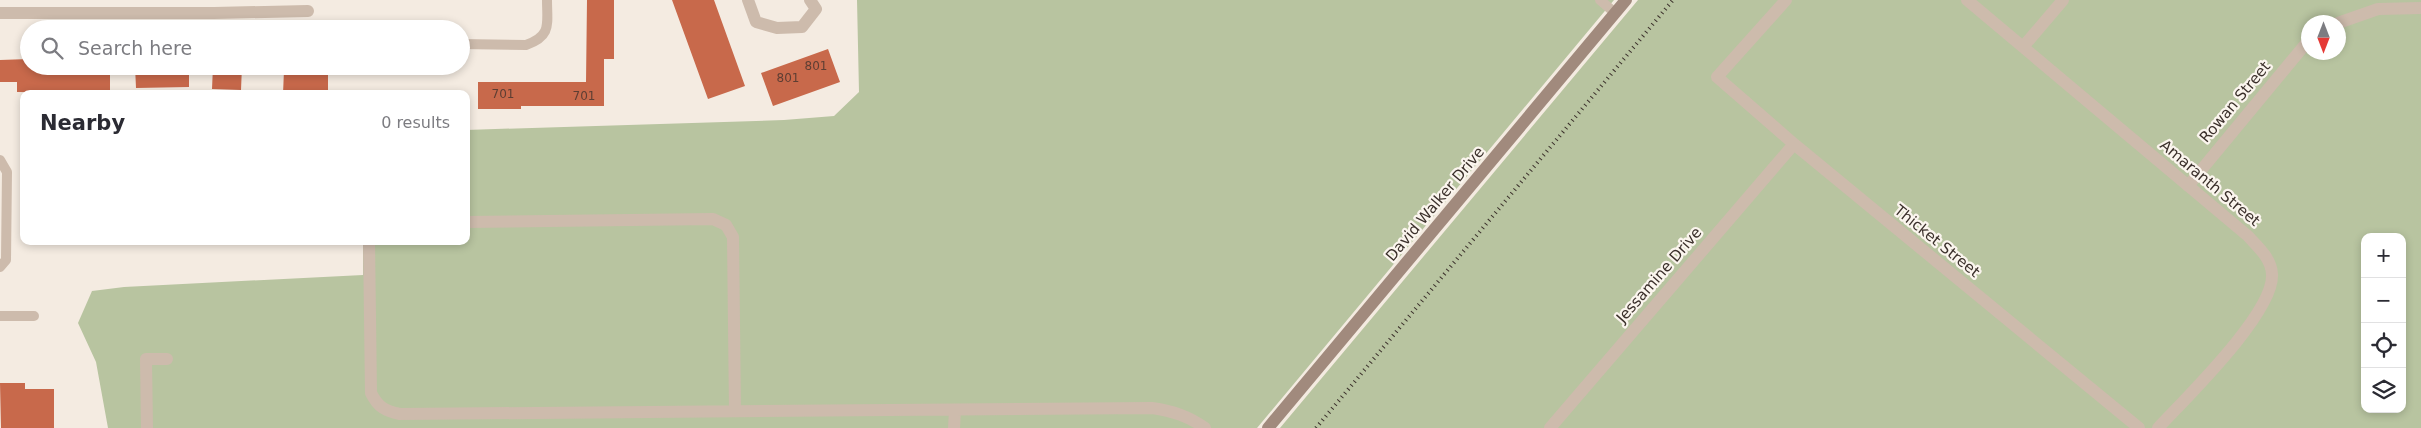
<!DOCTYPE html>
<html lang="en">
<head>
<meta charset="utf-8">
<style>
	:root { --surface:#fff; --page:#f2f2f3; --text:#2b2b33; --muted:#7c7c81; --line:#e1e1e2 }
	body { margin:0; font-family:"DejaVu Sans",sans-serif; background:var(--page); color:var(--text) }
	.controls { position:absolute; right:15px; bottom:15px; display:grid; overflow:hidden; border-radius:10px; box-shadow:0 2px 8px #0003 }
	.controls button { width:45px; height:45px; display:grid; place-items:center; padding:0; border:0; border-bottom:1px solid var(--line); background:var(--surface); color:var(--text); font:25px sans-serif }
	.compass { position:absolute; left:2301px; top:15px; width:45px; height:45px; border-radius:50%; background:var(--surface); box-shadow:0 2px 8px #0003; rotate:180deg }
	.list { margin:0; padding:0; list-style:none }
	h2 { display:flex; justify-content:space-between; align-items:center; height:65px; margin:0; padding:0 20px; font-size:21px }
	h2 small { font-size:16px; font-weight:400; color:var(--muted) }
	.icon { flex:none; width:28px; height:28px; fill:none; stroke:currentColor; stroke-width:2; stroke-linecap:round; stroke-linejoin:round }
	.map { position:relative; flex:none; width:2421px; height:428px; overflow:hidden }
	.search { position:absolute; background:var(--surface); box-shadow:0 2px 8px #0003; left:20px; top:20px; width:450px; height:55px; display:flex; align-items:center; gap:12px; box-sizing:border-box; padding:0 18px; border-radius:28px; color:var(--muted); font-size:19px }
	.panel { position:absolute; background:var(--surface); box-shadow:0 2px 8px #0003; left:20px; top:90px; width:450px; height:155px; border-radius:10px }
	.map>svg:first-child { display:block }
	.green { fill:#b8c4a0; fill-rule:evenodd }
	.building { fill:#c8694b }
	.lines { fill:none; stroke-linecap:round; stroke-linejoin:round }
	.lane { stroke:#cdbbac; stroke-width:10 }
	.street { stroke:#cdbbac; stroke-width:12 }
	.secondary { stroke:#a18a7d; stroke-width:12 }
	.rail { stroke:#3b302b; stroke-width:4; stroke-dasharray:1 4; stroke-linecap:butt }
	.labels { text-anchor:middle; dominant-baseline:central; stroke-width:4.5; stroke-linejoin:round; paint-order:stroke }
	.number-label { font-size:12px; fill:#5e3e33 }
	.street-label { font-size:15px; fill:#3b302b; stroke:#fbf5ee }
</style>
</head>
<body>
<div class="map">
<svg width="2421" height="428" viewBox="0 0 2421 428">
	<rect width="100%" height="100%" fill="#f4ebe1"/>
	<!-- green -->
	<path class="green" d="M857 0H1614L1257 428H108L96 362 78 323 92 291 124 287 363 275V241H466V130L784 120 834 116 859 92Z
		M1638 0H2421V428H1280ZM2308 22H2338V52H2308ZM2365 237H2402V409H2365Z"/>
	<!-- building -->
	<path class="building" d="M587 0H614V59H604V106H521V109H478V82H586Z
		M672 0H714L745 86 708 99Z
		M828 49 840 82 773 106 761 73Z
		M29 59V66H85V71L110 72V93L17 92V82H0V60Z
		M135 66H189V87L136 88Z
		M213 66H242L241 90 212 89Z
		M310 66H328V94H283L284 70 309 71Z
		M0 383H25V389H54V428H1Z"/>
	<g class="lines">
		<!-- lane -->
		<path class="lane" d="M1600 0 1615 13
			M461 44 526 45C552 36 547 24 547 0
			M0 160 7 172 6 260 0 267
			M0 316H34"/>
		<!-- street -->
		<path class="street" d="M748 0 756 22 777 28 802 27 816 9 810 0
			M1786 0 1717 77 1794 144 2139 428
			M1967 0 2248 236C2258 247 2271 258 2272 274 2275 312 2185 399 2158 428
			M0 13H214L308 11
			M2338 23 2378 9 2421 8
			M2023 47 2063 0
			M2188 186 2308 41
			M466 222 713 219 726 225 733 237 735 411
			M369 241 371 393C378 407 385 411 400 414L1152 408C1173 411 1188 416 1205 428
			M147 428 146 359H167
			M954 428 955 410
			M1550 428 1794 144"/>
		<!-- secondary -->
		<path class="secondary" d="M1268 428 1626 0"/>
		<!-- rail -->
		<path class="rail" d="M1316 428 1673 0"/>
	</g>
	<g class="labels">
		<!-- number labels -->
		<g class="number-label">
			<text x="816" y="66">801</text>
			<text x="788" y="78">801</text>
			<text x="503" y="94">701</text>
			<text x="584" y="96">701</text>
		</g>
		<!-- street labels -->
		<g class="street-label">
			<text transform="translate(2235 102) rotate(-50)">Rowan Street</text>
			<text transform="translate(2210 183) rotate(40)">Amaranth Street</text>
			<text transform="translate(1435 204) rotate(-50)">David Walker Drive</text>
			<text transform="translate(1937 241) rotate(39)">Thicket Street</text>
			<text transform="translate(1659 275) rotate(-49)">Jessamine Drive</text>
		</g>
	</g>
</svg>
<div class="controls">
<button>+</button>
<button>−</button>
<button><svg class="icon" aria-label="locate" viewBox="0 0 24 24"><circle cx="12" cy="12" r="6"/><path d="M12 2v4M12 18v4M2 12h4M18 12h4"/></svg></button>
<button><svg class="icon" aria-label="layers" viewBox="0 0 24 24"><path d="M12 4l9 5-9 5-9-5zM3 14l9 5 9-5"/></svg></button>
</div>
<svg class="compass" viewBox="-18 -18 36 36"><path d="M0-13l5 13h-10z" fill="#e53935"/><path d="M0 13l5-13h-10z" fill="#7c7c81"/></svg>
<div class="search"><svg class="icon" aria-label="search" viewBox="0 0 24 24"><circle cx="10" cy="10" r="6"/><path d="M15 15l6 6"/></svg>Search here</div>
<section class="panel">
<h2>Nearby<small>0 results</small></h2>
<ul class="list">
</ul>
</section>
</div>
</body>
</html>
